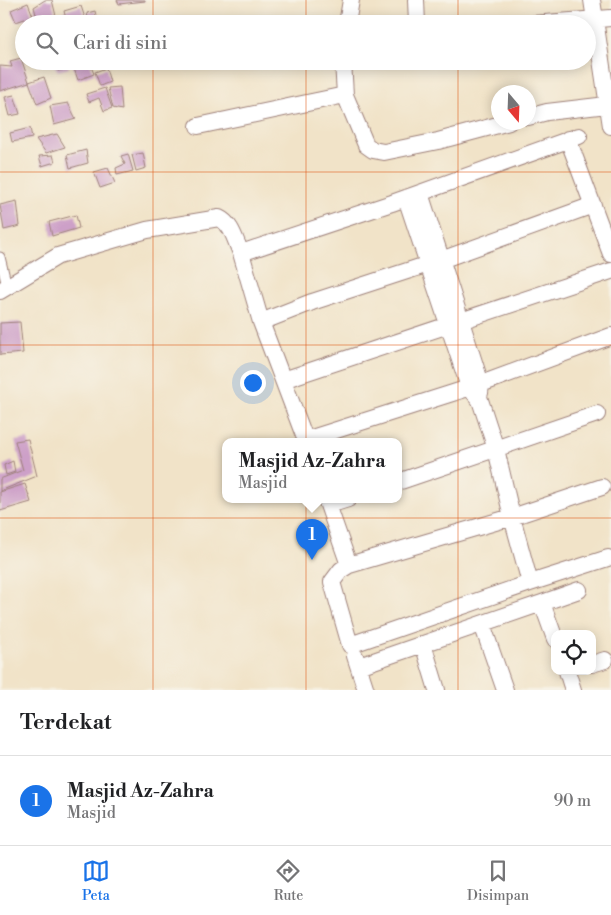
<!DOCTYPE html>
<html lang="id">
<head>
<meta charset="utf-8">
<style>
	:root { --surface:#fff; --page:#f6f6f6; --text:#202124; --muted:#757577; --line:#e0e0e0; --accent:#1a73e8 }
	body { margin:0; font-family:"Libre Bodoni",serif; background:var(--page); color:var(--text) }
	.controls { position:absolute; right:15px; bottom:15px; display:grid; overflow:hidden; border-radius:10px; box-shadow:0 2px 12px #0003 }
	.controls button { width:45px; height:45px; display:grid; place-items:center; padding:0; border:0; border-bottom:1px solid var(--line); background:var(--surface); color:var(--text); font:25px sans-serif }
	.compass { position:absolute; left:491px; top:85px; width:45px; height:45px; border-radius:50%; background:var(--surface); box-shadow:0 2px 12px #0003; rotate:161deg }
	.you { position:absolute; left:252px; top:382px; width:18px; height:18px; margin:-12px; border:4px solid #fff; border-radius:50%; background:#1a73e8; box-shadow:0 0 0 8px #1a73e833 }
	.badge { display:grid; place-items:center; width:32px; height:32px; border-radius:50%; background:var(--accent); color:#fff; font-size:16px; font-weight:700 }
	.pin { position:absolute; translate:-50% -41px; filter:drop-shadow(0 1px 2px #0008) }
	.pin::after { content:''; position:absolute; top:26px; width:18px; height:15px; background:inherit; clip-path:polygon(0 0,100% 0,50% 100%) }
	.popup { position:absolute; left:222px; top:438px; width:180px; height:65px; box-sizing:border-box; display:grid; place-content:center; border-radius:10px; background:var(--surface); filter:drop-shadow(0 1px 4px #0005); font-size:16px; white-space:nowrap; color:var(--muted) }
	.popup b { font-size:19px; color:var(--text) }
	.popup::after { content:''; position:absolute; left:50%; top:100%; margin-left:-10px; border:10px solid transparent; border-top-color:var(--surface) }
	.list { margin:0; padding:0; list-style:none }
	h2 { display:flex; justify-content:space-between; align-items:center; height:65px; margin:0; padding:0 20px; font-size:21px }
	h2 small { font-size:16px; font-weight:400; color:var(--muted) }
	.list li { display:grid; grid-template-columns:32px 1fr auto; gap:15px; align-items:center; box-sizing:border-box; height:90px; padding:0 20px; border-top:1px solid var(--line) }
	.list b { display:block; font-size:19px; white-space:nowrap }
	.list p { margin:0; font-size:16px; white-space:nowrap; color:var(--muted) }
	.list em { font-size:16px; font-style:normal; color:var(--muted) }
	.icon { flex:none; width:28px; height:28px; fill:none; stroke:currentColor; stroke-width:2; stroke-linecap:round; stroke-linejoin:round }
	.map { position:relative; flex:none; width:611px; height:690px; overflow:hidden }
	.search { position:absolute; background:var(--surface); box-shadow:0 2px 12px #0003; left:15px; right:15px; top:15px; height:55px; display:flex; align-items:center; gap:12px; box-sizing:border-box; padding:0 18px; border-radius:28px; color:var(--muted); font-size:19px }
	.sheet { height:155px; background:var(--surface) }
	nav { display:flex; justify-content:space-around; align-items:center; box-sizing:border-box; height:70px; border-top:1px solid var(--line); background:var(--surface); font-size:14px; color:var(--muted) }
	nav a { display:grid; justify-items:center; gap:2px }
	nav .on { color:var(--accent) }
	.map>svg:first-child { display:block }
	.building { fill:#cda0c8 }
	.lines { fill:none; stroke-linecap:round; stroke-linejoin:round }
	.lane-casing { stroke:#9e817a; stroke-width:11 }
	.street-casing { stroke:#9e817a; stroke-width:18 }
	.lane { stroke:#fff; stroke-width:9 }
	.street { stroke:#fff; stroke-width:16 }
	.grid { fill:none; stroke:#e0560e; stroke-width:1; stroke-opacity:0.55 }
</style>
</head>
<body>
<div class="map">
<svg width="611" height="690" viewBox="0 0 611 690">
	<rect width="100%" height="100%" fill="#f7f3e8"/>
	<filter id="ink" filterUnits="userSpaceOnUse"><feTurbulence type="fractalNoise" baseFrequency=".02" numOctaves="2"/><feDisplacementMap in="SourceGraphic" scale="10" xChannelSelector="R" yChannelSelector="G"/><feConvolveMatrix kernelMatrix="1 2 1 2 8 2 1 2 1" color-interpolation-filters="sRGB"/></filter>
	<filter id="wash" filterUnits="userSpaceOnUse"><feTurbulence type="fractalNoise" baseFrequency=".0096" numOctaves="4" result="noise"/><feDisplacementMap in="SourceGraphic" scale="20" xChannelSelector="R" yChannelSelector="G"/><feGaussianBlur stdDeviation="1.12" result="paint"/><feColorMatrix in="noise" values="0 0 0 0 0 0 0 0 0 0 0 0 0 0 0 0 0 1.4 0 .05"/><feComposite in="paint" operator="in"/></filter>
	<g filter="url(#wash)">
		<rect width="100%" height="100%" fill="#f1e3c8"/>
		<g id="blocks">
			<!-- building -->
			<path class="building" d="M45 0H52L56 16 38 22 34 7Z
				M117 0H145V1L119 4Z
				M28 3 33 16 16 22 11 10Z
				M81 6 85 18 67 23 64 11Z
				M95 11 98 24H89L87 13Z
				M21 58 29 82 0 91V66L12 67 10 61Z
				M51 61H67L69 68 58 71Z
				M76 61H89L94 74 78 80 72 63Z
				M106 68 110 82 100 86 95 72Z
				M44 77 51 98 37 104 29 82Z
				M120 87 122 110 113 108 108 88Z
				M105 88 112 108 104 111 99 98 89 102 86 94Z
				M14 95 20 114 10 116 5 97Z
				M68 103 76 119 54 125 50 106Z
				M30 128 32 138 12 142 10 133Z
				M57 134 65 147 46 153 36 139Z
				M86 150 88 163 70 168 67 155Z
				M143 153 146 168 136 171 132 155Z
				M128 154 133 171 117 175 116 168 125 164 121 156Z
				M53 155 55 162 42 166 39 156Z
				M108 168 115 183 100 188 94 172Z
				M17 201 20 226 4 230 0 205Z
				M76 215 79 228 52 236 49 222Z
				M20 322 23 353 0 355V323Z
				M28 439 37 476 0 491V479L23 470 15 441Z
				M13 461 15 472 6 475 4 465Z
				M25 484 31 502 0 511V492Z"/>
		</g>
	</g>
	<g filter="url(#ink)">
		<use href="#blocks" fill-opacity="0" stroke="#9e817a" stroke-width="1"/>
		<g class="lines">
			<!-- lane casing -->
			<g class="lane-casing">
				<path id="lane" d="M0 257 7 286"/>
			</g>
			<!-- street casing -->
			<g class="street-casing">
				<path id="street" d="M416 0 417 24
					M592 0 611 126
					M347 24 351 0
					M532 24 611 18
					M343 61 345 95 366 145 373 150 384 152 438 141 509 122
					M528 117 547 112 607 105
					M198 126 345 95
					M568 139 611 254
					M420 193 481 384 480 393
					M406 198 469 387 480 400 496 449 512 517 530 583
					M241 253 261 322 306 441
					M0 291 58 256 147 230 219 218C232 224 235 240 241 253L392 203 579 136
					M261 322 312 302 441 260 593 205
					M283 380 611 271
					M305 440 481 384 611 336
					M398 482 597 414
					M326 499 349 565 341 570 332 582 350 645 530 583 608 558
					M329 505 348 499
					M349 565 512 517 602 487
					M542 603 579 590
					M482 624 505 690
					M423 644 437 690
					M355 656 366 690
					M592 664 605 660
					M359 666 542 603 555 639
					M567 671 573 690"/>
			</g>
			<!-- lane -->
			<use href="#lane" class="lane"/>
			<!-- street -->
			<use href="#street" class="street"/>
		</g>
	</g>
	<!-- grid -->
	<path class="grid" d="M153 0V24M306 0V24M458 0V24M153 61V690M306 61V690M458 61V690M0 172H611M0 345H611M0 518H611"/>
</svg>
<div class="controls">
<button><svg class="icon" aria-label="locate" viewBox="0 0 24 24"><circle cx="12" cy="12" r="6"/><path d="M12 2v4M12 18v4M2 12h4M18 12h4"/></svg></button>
</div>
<svg class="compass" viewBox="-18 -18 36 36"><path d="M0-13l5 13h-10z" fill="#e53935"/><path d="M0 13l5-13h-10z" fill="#757577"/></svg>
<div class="you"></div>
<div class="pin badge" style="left:312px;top:560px">1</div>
<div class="popup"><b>Masjid Az-Zahra</b>Masjid</div>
<div class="search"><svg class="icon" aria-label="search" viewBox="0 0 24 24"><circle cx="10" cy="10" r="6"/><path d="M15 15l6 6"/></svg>Cari di sini</div>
</div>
<section class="sheet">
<h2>Terdekat<small></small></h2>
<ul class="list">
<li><span class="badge">1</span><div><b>Masjid Az-Zahra</b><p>Masjid</p></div><em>90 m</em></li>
</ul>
</section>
<nav>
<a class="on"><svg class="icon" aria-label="map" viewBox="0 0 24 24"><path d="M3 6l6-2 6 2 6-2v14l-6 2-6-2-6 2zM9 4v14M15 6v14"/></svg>Peta</a>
<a><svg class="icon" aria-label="directions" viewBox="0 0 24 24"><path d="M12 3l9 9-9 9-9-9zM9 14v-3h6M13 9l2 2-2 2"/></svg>Rute</a>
<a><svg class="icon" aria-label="saved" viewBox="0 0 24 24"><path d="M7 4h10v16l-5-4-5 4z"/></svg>Disimpan</a>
</nav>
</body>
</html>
